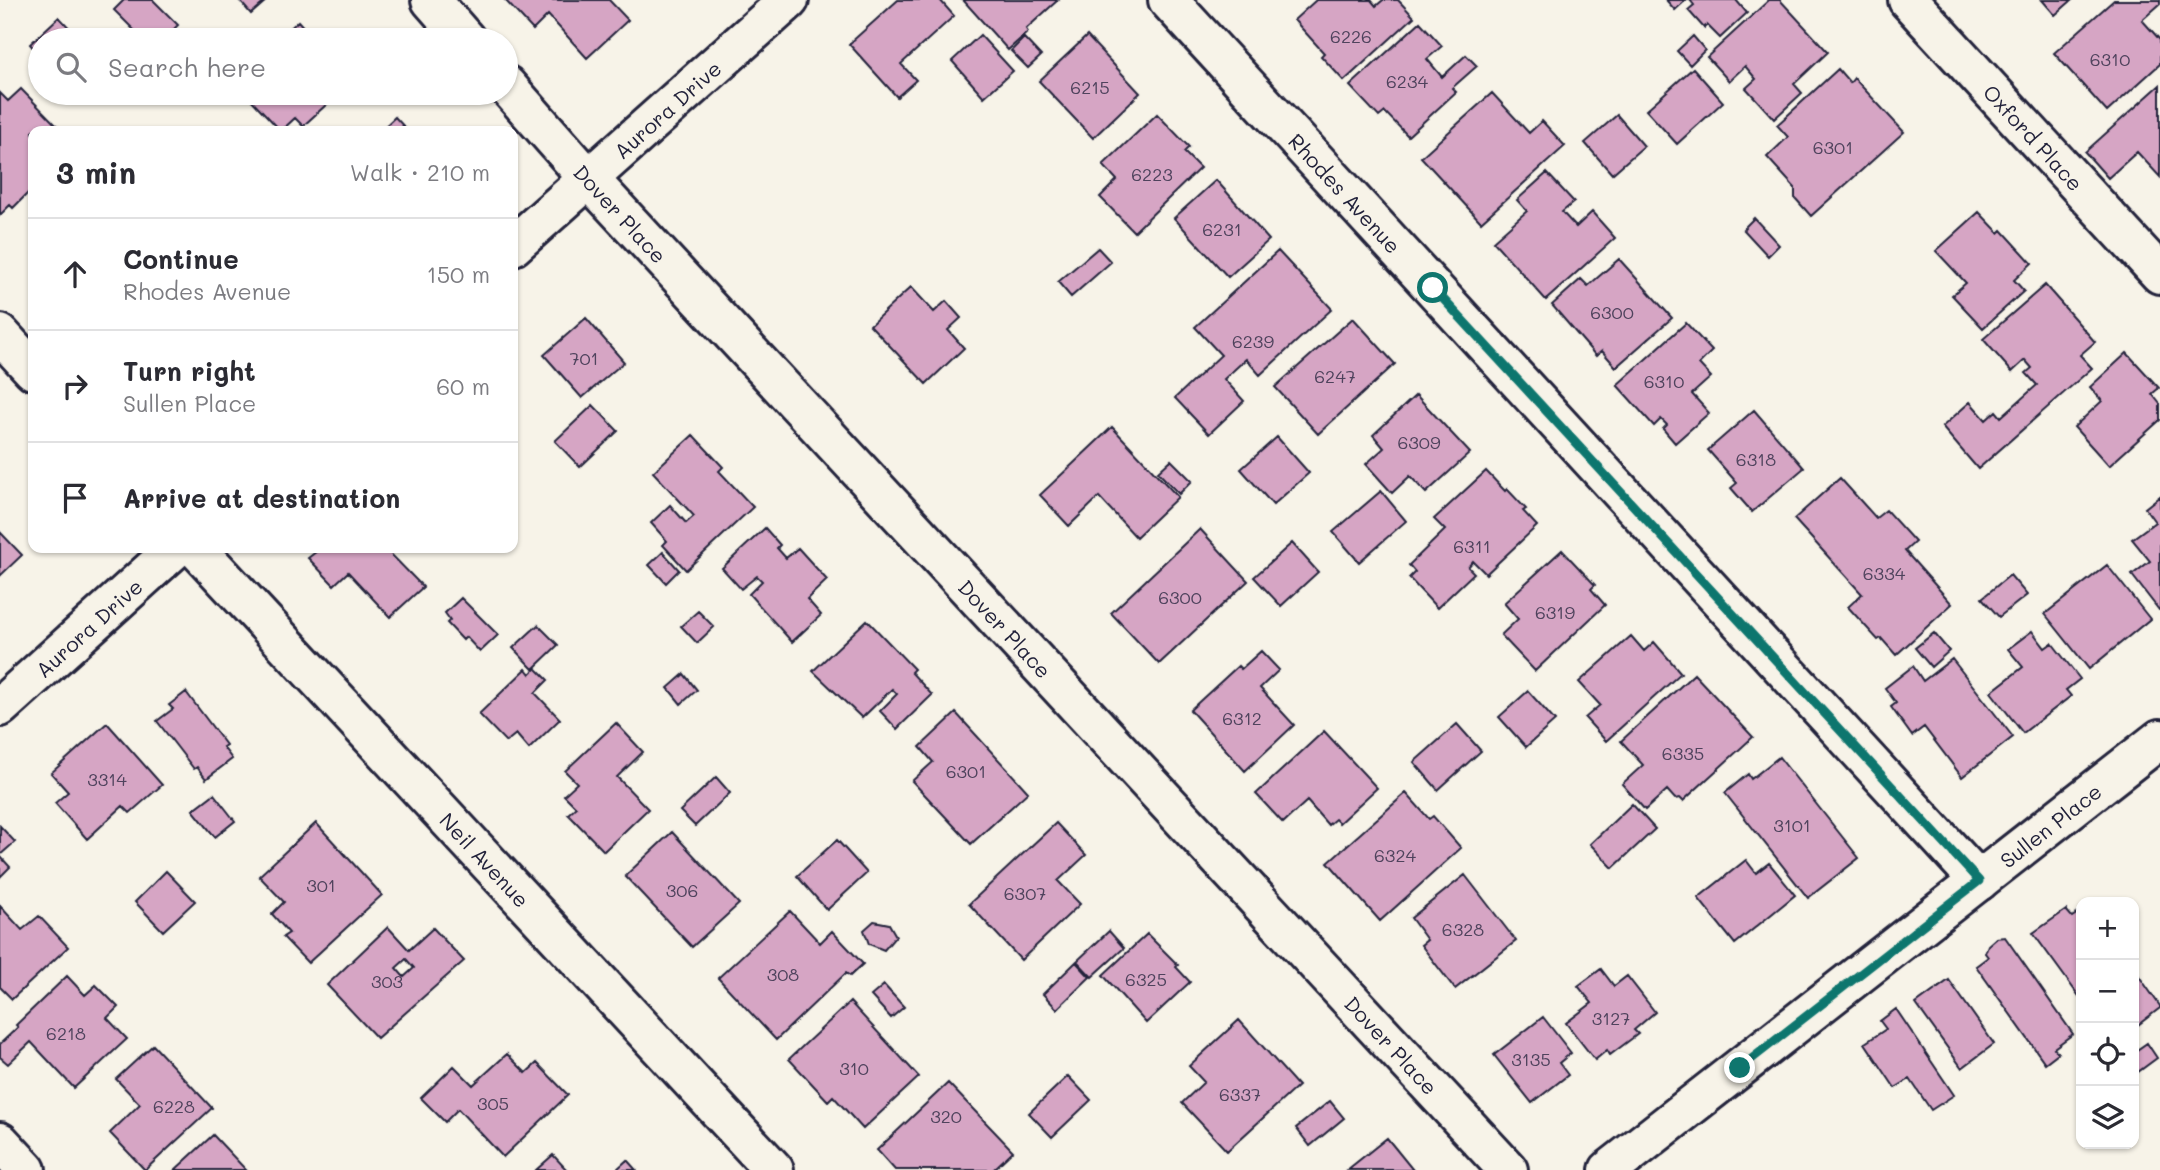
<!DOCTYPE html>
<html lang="en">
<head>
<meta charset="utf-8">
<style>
	:root { --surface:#fff; --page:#f2f2f3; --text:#2b2b33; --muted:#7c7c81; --line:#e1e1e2 }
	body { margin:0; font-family:Mali,sans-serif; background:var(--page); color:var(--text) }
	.controls { position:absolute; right:21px; bottom:21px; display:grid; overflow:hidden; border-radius:14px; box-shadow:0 2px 5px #0004 }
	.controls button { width:63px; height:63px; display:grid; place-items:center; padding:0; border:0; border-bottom:2px solid var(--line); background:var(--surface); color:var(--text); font:35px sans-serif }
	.stop { position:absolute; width:21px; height:21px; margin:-16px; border:5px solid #0f766e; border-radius:50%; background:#fff }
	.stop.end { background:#0f766e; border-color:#fff; box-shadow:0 2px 7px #0008 }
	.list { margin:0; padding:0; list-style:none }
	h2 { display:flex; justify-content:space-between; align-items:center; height:91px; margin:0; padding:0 28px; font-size:30px }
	h2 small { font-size:23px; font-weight:400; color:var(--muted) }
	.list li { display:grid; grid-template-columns:46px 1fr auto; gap:21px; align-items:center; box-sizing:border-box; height:112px; padding:0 28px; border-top:2px solid var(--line) }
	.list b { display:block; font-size:26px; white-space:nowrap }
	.list p { margin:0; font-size:23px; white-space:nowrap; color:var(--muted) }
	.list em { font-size:23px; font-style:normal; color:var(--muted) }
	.icon { flex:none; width:38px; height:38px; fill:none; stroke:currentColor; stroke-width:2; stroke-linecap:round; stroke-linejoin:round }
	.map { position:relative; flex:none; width:2160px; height:1170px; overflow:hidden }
	.search { position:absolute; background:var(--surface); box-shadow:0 2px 5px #0004; left:28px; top:28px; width:490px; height:77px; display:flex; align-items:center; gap:18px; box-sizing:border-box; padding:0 24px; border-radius:38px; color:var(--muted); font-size:26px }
	.panel { position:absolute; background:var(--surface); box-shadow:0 2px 5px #0004; left:28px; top:126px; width:490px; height:427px; border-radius:14px }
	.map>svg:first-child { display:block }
	.building { fill:#d6a5c4; stroke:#22223b; stroke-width:2; fill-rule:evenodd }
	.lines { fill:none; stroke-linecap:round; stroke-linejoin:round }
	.minor-casing { stroke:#22223b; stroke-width:44 }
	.minor { stroke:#f7f3e8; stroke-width:38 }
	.route { stroke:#0f766e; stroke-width:9 }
	.labels { text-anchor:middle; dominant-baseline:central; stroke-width:5; stroke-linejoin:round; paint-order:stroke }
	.number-label { font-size:18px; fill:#4f435d }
	.street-label { font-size:21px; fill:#22223b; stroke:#f7f3e8 }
</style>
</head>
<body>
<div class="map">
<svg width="2160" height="1170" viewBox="0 0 2160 1170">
	<rect width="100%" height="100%" fill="#f7f3e8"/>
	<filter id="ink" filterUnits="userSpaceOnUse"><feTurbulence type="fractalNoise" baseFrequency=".0143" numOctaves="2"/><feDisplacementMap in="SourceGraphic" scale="14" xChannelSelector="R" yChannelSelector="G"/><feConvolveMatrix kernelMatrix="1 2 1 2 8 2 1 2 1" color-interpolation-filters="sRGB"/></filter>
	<g filter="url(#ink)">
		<!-- building -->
		<path class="building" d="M124 0H153L178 25 163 40H144L114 10Z
			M239 0H267L251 14Z
			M505 0H609L628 20 587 58 548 15 533 30Z
			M898 0H940L954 16 901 64 916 80 897 97 849 44Z
			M963 0H1058L1026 29 1028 32 1008 50Z
			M1316 0H1371L1376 6 1383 0H1398L1414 17 1344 81 1321 56 1324 53 1294 20Z
			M1666 0H1686L1675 10Z
			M1690 0H1736L1747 13 1720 38 1707 25 1704 28 1688 10 1694 5Z
			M1769 0H1780L1828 52 1794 84 1802 93 1774 119 1746 88 1756 79 1745 66 1729 81 1707 57Z
			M2042 0H2072L2055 15Z
			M2114 0H2160V4L2142 20 2160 40V64L2107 112 2054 53Z
			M59 17 78 37 74 40H40V56L30 44Z
			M298 21 315 40H278Z
			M1420 22 1442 46 1427 59 1442 77 1466 55 1477 66 1452 88 1456 92 1408 136 1385 112 1379 117 1350 86Z
			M980 35 1013 71 984 97 952 61Z
			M1087 36 1140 93 1093 138 1039 81Z
			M1693 36 1705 50 1690 65 1677 51Z
			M1024 38 1041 56 1028 68 1011 51Z
			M1693 68 1723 102 1677 144 1646 110Z
			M1838 69 1850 83 1854 78 1904 132 1811 216 1795 198V188L1767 157 1788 137 1777 125Z
			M2160 85V177L2137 152 2108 178 2085 152Z
			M21 89 62 131H33V188L13 208 10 205 0 215V93L8 101Z
			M248 93H339L303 126 295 118 281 131 247 95Z
			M1492 93 1529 133 1542 121 1565 146 1481 222 1421 157Z
			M1157 114 1189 147 1184 152 1200 168 1134 232 1100 197 1117 180 1103 165Z
			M1617 115 1644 146 1612 174 1585 143Z
			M395 117 408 131H380Z
			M1547 173 1574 202 1562 212 1576 227 1592 212 1615 238 1546 300 1493 241 1527 211 1517 200Z
			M1216 180 1269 240 1228 277 1174 218Z
			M1979 212 1999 233 2002 230 2032 263 2014 280 2024 291 1983 328 1952 295 1966 283 1936 251Z
			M1754 218 1779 245 1768 256 1743 229Z
			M1098 248 1111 262 1071 297 1058 282Z
			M1278 251 1332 309 1260 375 1246 359 1224 379 1244 401 1209 434 1175 398 1221 355 1195 327Z
			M1619 259 1672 318 1616 367 1602 351 1596 356 1552 305 1581 279 1588 286Z
			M2045 285 2095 342 2080 355 2092 368 1978 469 1942 427 1970 402 1986 420 1996 411 2001 417 2037 385 2026 373 2032 368 2025 360 2012 372 1983 339Z
			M911 287 934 312 946 301 961 318 948 330 964 348 926 384 870 325Z
			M586 318 624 362 582 398 544 355Z
			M1353 318 1395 364 1318 434 1275 387Z
			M1686 323 1712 351 1699 364 1711 377 1692 394 1709 413 1675 443 1663 429 1667 425 1661 419 1654 426 1617 385Z
			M2127 353 2159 388 2152 394 2160 404V420L2109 466 2074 427 2102 401 2090 387Z
			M1416 395 1470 453 1426 493 1410 476 1392 493 1366 464 1384 448 1373 435Z
			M593 405 618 431 580 467 555 441Z
			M1754 410 1804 468 1752 512 1731 488 1737 483 1708 450Z
			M1112 427 1178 497 1136 537 1099 497 1069 526 1040 495Z
			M693 435 723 467 719 471 753 507 686 570 663 545 667 541 651 523 670 505 686 523 694 516 653 472Z
			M1277 437 1309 473 1273 505 1241 469Z
			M1171 460 1192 481 1179 494 1158 472Z
			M1486 471 1505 491 1507 489 1526 509 1523 511 1537 526 1486 574 1473 561 1468 567 1474 573 1437 608 1409 578 1415 572 1409 565 1445 530 1434 519Z
			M1840 478 1876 518 1886 510 1915 542 1905 551 1952 604 1896 655 1881 638 1878 640 1848 607 1862 594 1794 519Z
			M1381 491 1406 521 1359 562 1333 532Z
			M2160 496V610H2159L2132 575 2150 561 2132 539 2155 522 2145 508Z
			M765 528 780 545 777 548 786 558 798 548 827 580 807 599 821 615 792 642 749 594 762 581 757 576 741 589 722 568Z
			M1200 529 1248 581 1159 664 1111 613Z
			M0 532 22 555 0 576Z
			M1292 543 1318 572 1281 606 1254 577Z
			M321 548H385L423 587 390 617 348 572 334 585 308 558Z
			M1562 550 1595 585 1591 589 1605 605 1535 671 1501 635 1518 619 1504 603Z
			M663 552 679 570 666 583 649 565Z
			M2107 565 2150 619 2089 669 2045 614Z
			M2010 575 2027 595 1999 617 1982 598Z
			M461 598 498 635 480 652 466 637 463 640 447 623 450 620 445 613Z
			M698 611 714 627 697 643 681 626Z
			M867 620 914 669 911 672 932 695 897 729 880 711 897 694 892 689 862 718 813 671Z
			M538 625 558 645 533 669 513 648Z
			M2032 631 2045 648 2052 643 2080 679 2066 690 2071 696 2023 733 1991 692 2023 667 2008 649Z
			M1934 633 1949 651 1931 667 1915 648Z
			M1631 636 1644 651 1654 642 1681 673 1606 741 1585 718 1600 705 1579 682Z
			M1261 651 1279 670 1260 688 1294 725 1245 771 1190 710 1238 666 1241 669Z
			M1952 659 2013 737 1962 777 1924 727 1912 736 1891 707 1896 703 1885 688 1913 666 1923 681Z
			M536 668 548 680 535 693 560 719 529 749 516 734 506 742 479 714 526 669 530 674Z
			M684 674 697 690 681 704 668 688Z
			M1694 674 1753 737 1683 801 1680 798 1675 799 1667 790 1645 810 1622 784 1643 765 1621 741Z
			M1528 691 1555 721 1526 747 1499 717Z
			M186 692 226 745 223 747 232 759 206 779 197 767 194 769 157 721 173 709 169 705Z
			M956 713 1028 792 971 844 912 781 933 762 920 747Z
			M107 723 162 785 130 813 123 806 87 839 55 803 68 792 51 773Z
			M616 723 643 752 617 777 648 809 604 851 568 814 576 807 564 795 577 783 565 771Z
			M1457 724 1481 751 1438 790 1414 762Z
			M1324 731 1377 788 1339 823 1335 819 1328 825 1307 801 1283 823 1256 794Z
			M1779 757 1859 858 1808 898 1725 793 1748 774 1751 779Z
			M716 777 730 793 695 826 680 811Z
			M1406 793 1429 819 1433 816 1461 848 1380 921 1328 862Z
			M214 794 235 821 215 837 193 810Z
			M1632 804 1655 829 1613 868 1590 844Z
			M316 823 382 895 308 963 283 937 289 933 272 914 284 902 259 876Z
			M1056 823 1086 855 1058 881 1080 904 1021 960 969 904Z
			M0 826 15 842 0 855Z
			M672 832 739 904 692 947 625 876Z
			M837 840 867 873 827 910 797 876Z
			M0 856 10 867 0 877Z
			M1746 860 1756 873 1769 863 1795 895 1735 944 1698 898Z
			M166 871 195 901 163 931 135 902Z
			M1465 875 1516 941 1455 989 1421 945 1427 940 1411 918Z
			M0 906 22 930 39 916 68 947 12 999 0 987Z
			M2066 910 2072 917 2081 911V999L2033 933Z
			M790 911 820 943 832 931 863 964 850 976 846 973 776 1040 718 978Z
			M874 921 889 924 896 936 884 950 869 944 864 930Z
			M388 927 409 950 433 928 464 961 377 1038 327 985ZM406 959 414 968 404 977 396 968Z
			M1109 931 1124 948 1092 977 1077 961Z
			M1147 934 1178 965 1176 967 1190 982 1146 1023 1103 975Z
			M2005 937 2073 1034 2054 1048 2058 1053 2045 1063 1976 966 1988 957 1985 953 1988 945 1996 938Z
			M1076 962 1090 977 1057 1009 1043 994Z
			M1601 969 1614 986 1627 976 1655 1012 1634 1030 1638 1034 1610 1055 1607 1050 1595 1060 1566 1023 1592 1003 1578 986Z
			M2134 969 2160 1006V1008L2134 1028Z
			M67 976 85 995 96 985 118 1007 107 1018 127 1039 74 1088 31 1042 8 1064 0 1057V1044L18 1027 16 1025Z
			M1949 980 1994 1044 1962 1068 1916 1004Z
			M884 985 904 1007 891 1018 871 996Z
			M850 1002 919 1077 863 1129 833 1096 828 1101 789 1059Z
			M1896 1009 1954 1095 1931 1110 1910 1079 1895 1088 1865 1043 1886 1029 1880 1021Z
			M1543 1017 1571 1053 1559 1063 1568 1075 1532 1103 1494 1055Z
			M1239 1020 1298 1086 1227 1151 1182 1103 1204 1082 1189 1066Z
			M2147 1043 2157 1058 2138 1072 2134 1066V1052Z
			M153 1045 212 1108 145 1170 110 1133 140 1104 116 1079Z
			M507 1054 526 1073 537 1063 568 1095 503 1157 458 1109 445 1122 421 1098 454 1066 473 1085Z
			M1068 1076 1091 1100 1052 1137 1029 1113Z
			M948 1083 1013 1151 993 1170H895L877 1150Z
			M1330 1101 1344 1118 1310 1146 1296 1128Z
			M213 1135 246 1170H175Z
			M1387 1138 1413 1170H1347Z
			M553 1155 567 1170H536Z
			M627 1160 636 1170H616Z"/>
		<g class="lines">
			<!-- minor casing -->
			<g class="minor-casing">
				<g id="minor">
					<path d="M431 0 466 40"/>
					<path id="s1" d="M1168 0 1979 881"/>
					<path id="s2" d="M1908 0 2160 274"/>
					<path id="s3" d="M506 85 588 178 1508 1170"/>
					<path id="s4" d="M513 246 789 0"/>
					<path d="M0 334 33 370"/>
					<path id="s5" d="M196 548 774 1170"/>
					<path id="s6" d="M0 707 176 548"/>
					<path d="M0 1142 26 1170"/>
					<path id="s7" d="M1609 1170 2160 739"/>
				</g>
			</g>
			<!-- minor -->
			<use href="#minor" class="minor"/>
		</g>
	</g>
	<g class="lines" filter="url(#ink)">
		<!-- route -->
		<path class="route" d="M1433 288 1979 881 1740 1068"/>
	</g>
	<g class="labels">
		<!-- number labels -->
		<g class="number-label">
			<text x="1351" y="36">6226</text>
			<text x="2110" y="59">6310</text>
			<text x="1407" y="81">6234</text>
			<text x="1090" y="87">6215</text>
			<text x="1833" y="147">6301</text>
			<text x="1152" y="174">6223</text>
			<text x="1222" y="229">6231</text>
			<text x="1612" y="312">6300</text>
			<text x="1253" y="341">6239</text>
			<text x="584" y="358">701</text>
			<text x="1335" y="376">6247</text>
			<text x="1664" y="381">6310</text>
			<text x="1419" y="442">6309</text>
			<text x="1756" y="459">6318</text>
			<text x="1472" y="546">6311</text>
			<text x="1884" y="573">6334</text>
			<text x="1180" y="597">6300</text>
			<text x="1555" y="612">6319</text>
			<text x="1242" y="718">6312</text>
			<text x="1683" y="753">6335</text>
			<text x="966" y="771">6301</text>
			<text x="107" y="779">3314</text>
			<text x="1792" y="825">3101</text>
			<text x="1395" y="855">6324</text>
			<text x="321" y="885">301</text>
			<text x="682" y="890">306</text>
			<text x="1025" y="893">6307</text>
			<text x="1463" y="929">6328</text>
			<text x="783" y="974">308</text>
			<text x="1146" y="979">6325</text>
			<text x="387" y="981">303</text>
			<text x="1611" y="1018">3127</text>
			<text x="66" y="1033">6218</text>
			<text x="1531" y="1059">3135</text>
			<text x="854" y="1068">310</text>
			<text x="1240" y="1094">6337</text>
			<text x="493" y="1103">305</text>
			<text x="174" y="1106">6228</text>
			<text x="946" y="1116">320</text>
		</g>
		<!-- street labels -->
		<g class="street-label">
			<text stroke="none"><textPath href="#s4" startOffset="206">Aurora Drive</textPath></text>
			<text stroke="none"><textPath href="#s2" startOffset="186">Oxford Place</textPath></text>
			<text stroke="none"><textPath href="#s1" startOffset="262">Rhodes Avenue</textPath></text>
			<text stroke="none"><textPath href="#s3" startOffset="172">Dover Place</textPath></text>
			<text stroke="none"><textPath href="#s6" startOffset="119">Aurora Drive</textPath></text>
			<text stroke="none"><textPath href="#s3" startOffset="738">Dover Place</textPath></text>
			<text stroke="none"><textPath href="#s7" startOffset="560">Sullen Place</textPath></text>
			<text stroke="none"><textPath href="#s5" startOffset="425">Neil Avenue</textPath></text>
			<text stroke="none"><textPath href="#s3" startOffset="1306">Dover Place</textPath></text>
		</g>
	</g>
</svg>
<div class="controls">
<button>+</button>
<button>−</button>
<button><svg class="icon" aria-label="locate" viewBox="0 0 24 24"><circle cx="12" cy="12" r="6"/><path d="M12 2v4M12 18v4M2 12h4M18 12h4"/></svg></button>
<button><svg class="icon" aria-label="layers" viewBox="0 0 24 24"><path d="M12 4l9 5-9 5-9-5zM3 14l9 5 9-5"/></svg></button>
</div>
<div class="stop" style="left:1433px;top:288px"></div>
<div class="stop end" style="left:1740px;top:1068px"></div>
<div class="search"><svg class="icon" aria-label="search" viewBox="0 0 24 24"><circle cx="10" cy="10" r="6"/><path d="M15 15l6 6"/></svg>Search here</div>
<section class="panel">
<h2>3 min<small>Walk · 210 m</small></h2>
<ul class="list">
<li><svg class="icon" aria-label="ahead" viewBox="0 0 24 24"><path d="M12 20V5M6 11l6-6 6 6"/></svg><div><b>Continue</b><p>Rhodes Avenue</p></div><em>150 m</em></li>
<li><svg class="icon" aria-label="right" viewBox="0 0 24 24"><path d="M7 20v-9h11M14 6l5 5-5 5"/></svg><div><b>Turn right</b><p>Sullen Place</p></div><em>60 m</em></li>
<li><svg class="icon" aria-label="arrive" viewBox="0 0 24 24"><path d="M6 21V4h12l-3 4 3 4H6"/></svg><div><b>Arrive at destination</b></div></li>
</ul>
</section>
</div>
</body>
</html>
